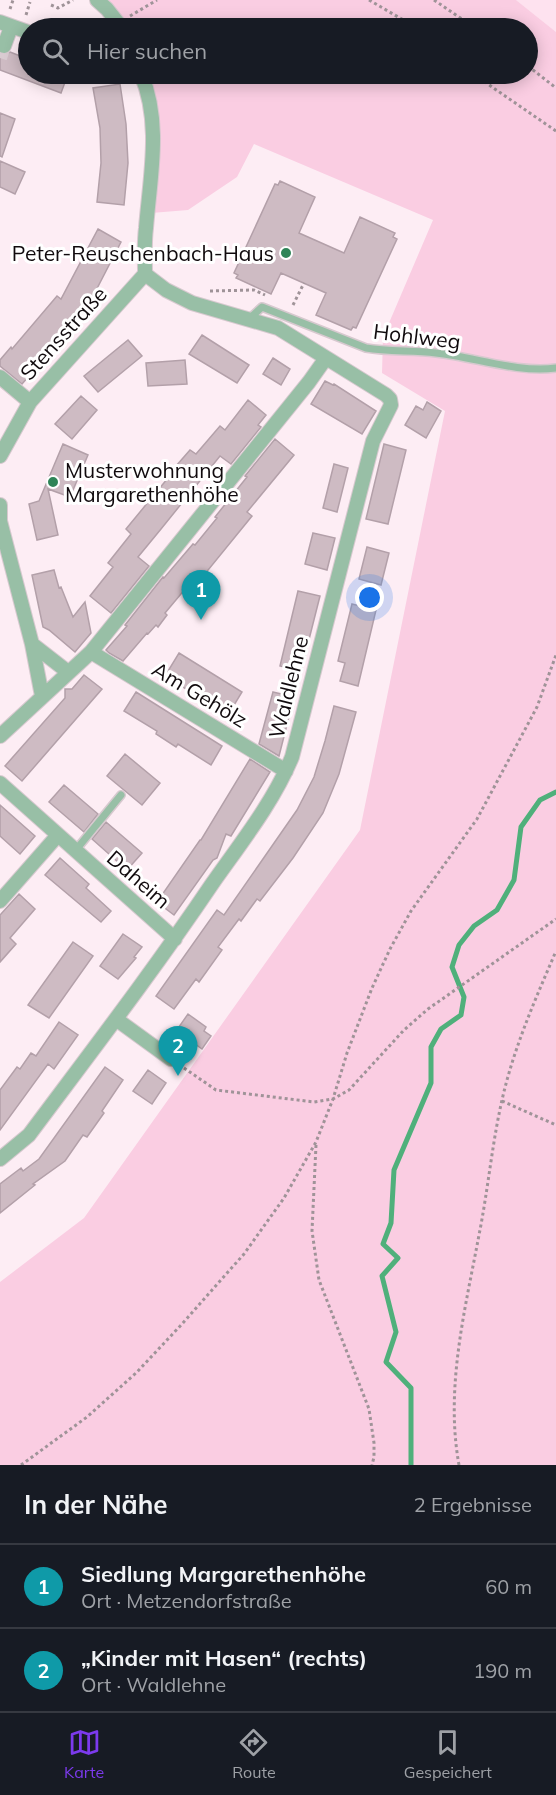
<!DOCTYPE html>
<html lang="de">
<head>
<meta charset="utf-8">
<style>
	:root { --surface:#171b24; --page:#242831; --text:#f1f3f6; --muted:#9ea1a6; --line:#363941; --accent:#7c3aed }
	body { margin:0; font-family:Mulish,sans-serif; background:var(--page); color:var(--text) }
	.you { position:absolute; left:370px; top:598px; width:21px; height:21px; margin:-15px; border:4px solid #fff; border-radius:50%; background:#1a73e8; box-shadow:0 0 0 9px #1a73e833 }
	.badge { display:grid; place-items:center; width:39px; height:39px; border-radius:50%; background:var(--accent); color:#fff; font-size:20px; font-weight:700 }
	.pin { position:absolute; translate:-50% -50px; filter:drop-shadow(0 2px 3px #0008) }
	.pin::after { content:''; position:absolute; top:32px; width:21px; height:18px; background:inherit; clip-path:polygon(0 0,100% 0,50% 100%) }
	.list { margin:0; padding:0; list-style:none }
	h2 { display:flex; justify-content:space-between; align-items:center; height:78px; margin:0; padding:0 24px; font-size:26px }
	h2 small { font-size:20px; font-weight:400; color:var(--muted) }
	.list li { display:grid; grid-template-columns:39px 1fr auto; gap:18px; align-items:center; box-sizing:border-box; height:84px; padding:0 24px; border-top:2px solid var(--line) }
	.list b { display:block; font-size:22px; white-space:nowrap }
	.list p { margin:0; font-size:20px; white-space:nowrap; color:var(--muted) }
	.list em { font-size:20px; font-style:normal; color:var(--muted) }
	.icon { flex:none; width:33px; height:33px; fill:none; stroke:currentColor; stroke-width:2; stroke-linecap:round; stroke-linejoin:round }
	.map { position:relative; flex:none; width:556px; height:1465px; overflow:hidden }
	.search { position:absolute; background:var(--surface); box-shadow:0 3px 15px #0003; left:18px; right:18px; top:18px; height:66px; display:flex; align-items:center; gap:15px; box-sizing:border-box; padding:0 21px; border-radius:33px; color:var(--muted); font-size:22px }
	.sheet { height:246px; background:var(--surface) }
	nav { display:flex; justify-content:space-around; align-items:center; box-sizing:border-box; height:84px; border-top:2px solid var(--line); background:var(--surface); font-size:16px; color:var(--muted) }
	nav a { display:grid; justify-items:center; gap:3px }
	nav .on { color:var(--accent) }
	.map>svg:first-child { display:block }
	.built { fill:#fee2ef }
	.green { fill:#facde2 }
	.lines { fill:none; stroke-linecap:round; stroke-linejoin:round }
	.stream { stroke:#4fb07b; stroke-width:5 }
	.building { fill:#cebbc3; stroke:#b3a0a9; stroke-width:1.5 }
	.street-tunnel { stroke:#d9cbd1; stroke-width:14; stroke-dasharray:14 7; stroke-linecap:butt }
	.lane-casing { stroke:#d7c9cf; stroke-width:10 }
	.street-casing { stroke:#d7c9cf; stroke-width:16 }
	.path { stroke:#9f9398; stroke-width:3; stroke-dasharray:3 3; stroke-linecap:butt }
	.lane { stroke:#98bfa6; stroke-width:7 }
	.street { stroke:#98bfa6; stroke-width:14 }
	.poi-dot { fill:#2e8457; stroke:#fff; stroke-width:2 }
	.labels { text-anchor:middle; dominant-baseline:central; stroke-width:6; stroke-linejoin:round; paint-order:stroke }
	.poi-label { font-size:21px; fill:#100a0d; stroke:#fff; text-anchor:end }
	.street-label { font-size:21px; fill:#100a0d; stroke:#fff }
</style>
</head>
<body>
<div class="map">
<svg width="556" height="1465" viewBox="0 0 556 1465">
	<rect width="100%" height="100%" fill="#fdedf4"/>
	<!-- built -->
	<path class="built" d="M516 0H556V32Z"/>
	<!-- green -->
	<path class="green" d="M101 0H516L556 32V1465H0V1282L84 1218 360 830 445 411 382 373 383 337 433 220 254 144 237 177 188 210 151 213 144 74H528V28H124Z"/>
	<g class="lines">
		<!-- stream -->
		<path class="stream" d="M411 1465V1388L386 1362 396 1332 382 1276 398 1258 383 1244 391 1223 394 1170 431 1083V1047L441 1029 461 1015 464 997 452 967 459 945 474 926 497 910 514 880 521 827 540 800 556 792"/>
	</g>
	<!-- building -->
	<path class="building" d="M10 52 28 59V74H68L61 93 0 70V54L5 55Z
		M120 84 126 124 128 163 124 205 97 202 101 163 100 128 93 88Z
		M0 113 15 119 2 157 0 156Z
		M0 161 25 172 15 194 0 187Z
		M280 181 315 197 299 233 344 253 360 217 395 233 393 237 397 239 356 328 353 327 351 330 316 315 326 293 281 273 271 294 236 278 238 275 234 273 275 184 278 185Z
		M98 229 121 242 90 302 88 301 32 366 35 369 22 384 0 366V360L11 347 12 349 57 296 61 299Z
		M202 335 249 365 237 383 189 354Z
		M128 340 142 356 98 392 84 376Z
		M273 358 290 369 281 385 263 374Z
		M185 360 187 384 148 386 146 363Z
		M325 381 333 385 334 384 376 411 362 434 311 404Z
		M81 396 97 410 72 439 55 424Z
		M248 400 266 415 258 425 261 427 231 464 220 456 161 529 138 557 149 566 111 613 90 596 113 567 108 563 131 534 126 529 177 467 176 466 190 450 196 454 220 426 225 430Z
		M427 402 441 411 426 438 405 425 416 406 423 410Z
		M275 439 294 455 247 512 252 516 200 580 196 576 165 613 167 615 158 627 156 625 148 634 147 633 123 661 109 653 106 650 127 626 125 625 163 577 164 578 193 544 195 545 217 518 215 517 247 477 245 476Z
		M63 444 88 455 70 497 48 489 58 535 37 540 29 504 39 501Z
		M384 444 406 450 388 524 366 519Z
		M334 464 348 468 337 512 323 508Z
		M313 533 335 538 327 570 305 564Z
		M367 547 389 553 381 585 359 579Z
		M54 570 59 588 61 587 73 617 85 602 91 633 75 652 49 630 43 627 32 575Z
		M298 591 320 596 301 671 280 666Z
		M352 604 376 610 358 686 340 681 345 663 338 661Z
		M179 653 242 692 228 715 165 676Z
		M84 675 102 689 22 781 5 766 65 698V689H72Z
		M136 692 222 746 211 765 178 744 176 747 156 734 157 731 124 711Z
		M273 692 294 697 279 756 259 744Z
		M334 706 356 712 339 774 323 813 293 858 260 901 257 899 241 921 239 919 218 947 222 950 199 982 196 979 174 1009 156 996 217 910 224 915 297 810 314 777 325 741Z
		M125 754 160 783 142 805 107 776Z
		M250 759 270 772 231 836 226 834 217 858 213 860 174 915 157 902 200 840H201Z
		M64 785 98 814 84 832 49 802Z
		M0 805 35 836 20 854 0 836Z
		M106 822 142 853 127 870 92 839Z
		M60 858 89 884 86 888 111 911 101 922 45 875Z
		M19 894 35 909 10 938 16 944 0 962V915Z
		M123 934 142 947 134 957 136 958 118 979 100 966Z
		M73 942 93 956 49 1018 28 1005Z
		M188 1014 206 1027 204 1031 211 1036 202 1049 195 1044 192 1047 174 1034Z
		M59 1022 78 1035 54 1069 48 1064 0 1130V1090L17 1067 20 1069 31 1053 36 1056Z
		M105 1067 123 1080 102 1111 104 1113 87 1137 83 1135 65 1161 33 1184 35 1185 0 1213V1184L21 1168 23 1171 39 1159Z
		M148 1070 166 1083 152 1104 133 1091Z"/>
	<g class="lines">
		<!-- street-tunnel -->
		<path class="street-tunnel" d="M0 58 4 46"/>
		<!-- lane casing -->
		<g class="lane-casing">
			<path id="lane" d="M249 319 262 307 366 348C389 352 412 350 436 353 475 357 516 373 556 368
				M75 851 121 795"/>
		</g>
		<!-- street casing -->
		<g class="street-casing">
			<path id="street" d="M97 0 107 9 122 28
				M0 22 28 32
				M4 46 11 27
				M0 377 30 402
				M0 456 30 402 145 274C145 259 144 243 146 228 150 177 162 123 141 74
				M0 505V521L32 644 42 696
				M32 644 68 672
				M91 652 286 771
				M0 736 91 652 309 382 326 358
				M0 783 175 939
				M0 901 58 835
				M116 1019 171 1059
				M0 1159 29 1135C91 1052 154 970 212 884 240 844 273 803 292 757L373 441 391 405 390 399 386 395 278 328 192 303 166 290 145 274"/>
		</g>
		<!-- path -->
		<path class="path" d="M369 0 417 28
			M434 0 475 28
			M51 5 58 8 73 0
			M10 9 13 0
			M26 15 30 2
			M130 16 157 0
			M528 66 556 88
			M475 74 492 87 556 131
			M210 291 254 290 265 295
			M293 305 304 283
			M184 1068 216 1090 314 1102 333 1099 349 1090 404 1030 428 1009 556 919
			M502 1101 556 1125
			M316 1145 312 1231 319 1280 369 1409 374 1443V1457L372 1465
			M21 1465 87 1417 137 1372 182 1324 244 1254 284 1198 316 1142 333 1099 347 1053 372 988 390 949 411 911 477 819 537 707 556 655
			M459 1465C445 1388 465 1310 479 1235 488 1190 492 1144 502 1100 514 1047 535 1000 556 951"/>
		<!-- lane -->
		<use href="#lane" class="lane"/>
		<!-- street -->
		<use href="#street" class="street"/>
	</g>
	<!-- markers -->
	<g class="poi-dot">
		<circle cx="286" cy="253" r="6"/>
		<circle cx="53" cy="482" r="6"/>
	</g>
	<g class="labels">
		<!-- poi labels -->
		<g class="poi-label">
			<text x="274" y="253">Peter-Reuschenbach-Haus</text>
			<text x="65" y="470" text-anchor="start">Musterwohnung<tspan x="65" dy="24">Margarethenhöhe</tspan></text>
		</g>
		<!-- street labels -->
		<g class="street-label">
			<text transform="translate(63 333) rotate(-48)">Stensstraße</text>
			<text transform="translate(417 336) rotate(7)">Hohlweg</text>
			<text transform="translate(288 687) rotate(-76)">Waldlehne</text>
			<text transform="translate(200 694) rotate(31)">Am Gehölz</text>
			<text transform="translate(139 879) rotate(41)">Daheim</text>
		</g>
	</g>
</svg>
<div class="you"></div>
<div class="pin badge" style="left:201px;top:620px;background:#0f9aa8">1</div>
<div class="pin badge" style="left:178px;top:1076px;background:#0f9aa8">2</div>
<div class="search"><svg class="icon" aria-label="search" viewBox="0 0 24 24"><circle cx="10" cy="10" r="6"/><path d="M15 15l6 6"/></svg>Hier suchen</div>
</div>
<section class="sheet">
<h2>In der Nähe<small>2 Ergebnisse</small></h2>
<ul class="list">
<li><span class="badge" style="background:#0f9aa8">1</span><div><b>Siedlung Margarethenhöhe</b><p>Ort · Metzendorfstraße</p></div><em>60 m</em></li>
<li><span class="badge" style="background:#0f9aa8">2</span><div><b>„Kinder mit Hasen“ (rechts)</b><p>Ort · Waldlehne</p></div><em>190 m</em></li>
</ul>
</section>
<nav>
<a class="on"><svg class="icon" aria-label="map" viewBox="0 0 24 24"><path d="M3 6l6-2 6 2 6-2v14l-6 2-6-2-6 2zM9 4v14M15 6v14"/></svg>Karte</a>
<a><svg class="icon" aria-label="directions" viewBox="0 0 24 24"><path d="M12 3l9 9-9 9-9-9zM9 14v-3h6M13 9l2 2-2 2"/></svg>Route</a>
<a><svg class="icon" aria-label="saved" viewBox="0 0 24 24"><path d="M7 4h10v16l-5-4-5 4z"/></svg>Gespeichert</a>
</nav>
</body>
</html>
